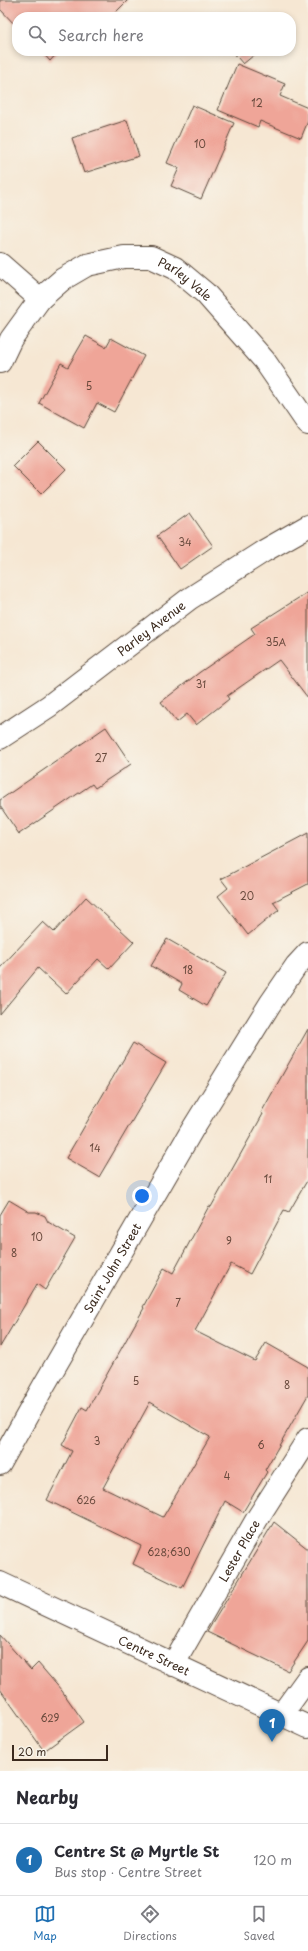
<!DOCTYPE html>
<html lang="en">
<head>
<meta charset="utf-8">
<style>
	:root { --surface:#fff; --page:#f7f7f7; --text:#2b2b33; --muted:#7c7c81; --line:#e1e1e2; --accent:#1f6fb2 }
	body { margin:0; font-family:"Playpen Sans",sans-serif; background:var(--page); color:var(--text) }
	.scale { position:absolute; left:12px; bottom:10px; width:96px; box-sizing:border-box; padding-left:4px; border:2px solid #3b2a1e; border-top:0; font-size:11px; line-height:14px; white-space:nowrap; color:#3b2a1e; -webkit-text-stroke:3px #f7f3e8; paint-order:stroke }
	.you { position:absolute; left:142px; top:1196px; width:14px; height:14px; margin:-10px; border:3px solid #fff; border-radius:50%; background:#1a73e8; box-shadow:0 0 0 6px #1a73e833 }
	.badge { display:grid; place-items:center; width:26px; height:26px; border-radius:50%; background:var(--accent); color:#fff; font-size:13px; font-weight:700 }
	.pin { position:absolute; translate:-50% -33px; filter:drop-shadow(0 1px 2px #0008) }
	.pin::after { content:''; position:absolute; top:21px; width:14px; height:12px; background:inherit; clip-path:polygon(0 0,100% 0,50% 100%) }
	.list { margin:0; padding:0; list-style:none }
	h2 { display:flex; justify-content:space-between; align-items:center; height:52px; margin:0; padding:0 16px; font-size:17px }
	h2 small { font-size:13px; font-weight:400; color:var(--muted) }
	.list li { display:grid; grid-template-columns:26px 1fr auto; gap:12px; align-items:center; box-sizing:border-box; height:72px; padding:0 16px; border-top:1px solid var(--line) }
	.list b { display:block; font-size:15px; white-space:nowrap }
	.list p { margin:0; font-size:13px; white-space:nowrap; color:var(--muted) }
	.list em { font-size:13px; font-style:normal; color:var(--muted) }
	.icon { flex:none; width:22px; height:22px; fill:none; stroke:currentColor; stroke-width:2; stroke-linecap:round; stroke-linejoin:round }
	.map { position:relative; flex:none; width:308px; height:1771px; overflow:hidden }
	.search { position:absolute; background:var(--surface); box-shadow:0 2px 6px #0003; left:12px; right:12px; top:12px; height:44px; display:flex; align-items:center; gap:10px; box-sizing:border-box; padding:0 14px; border-radius:16px; color:var(--muted); font-size:15px }
	.sheet { height:124px; background:var(--surface) }
	nav { display:flex; justify-content:space-around; align-items:center; box-sizing:border-box; height:56px; border-top:1px solid var(--line); background:var(--surface); font-size:11px; color:var(--muted) }
	nav a { display:grid; justify-items:center; gap:2px }
	nav .on { color:var(--accent) }
	.map>svg:first-child { display:block }
	.building { fill:#efa598; fill-rule:evenodd }
	.lines { fill:none; stroke-linecap:round; stroke-linejoin:round }
	.street-casing { stroke:#574639; stroke-width:24 }
	.secondary-casing { stroke:#574639; stroke-width:24 }
	.street { stroke:#fff; stroke-width:22 }
	.secondary { stroke:#fff; stroke-width:22 }
	.labels { text-anchor:middle; dominant-baseline:central; stroke-width:4; stroke-linejoin:round; paint-order:stroke }
	.number-label { font-size:10px; fill:#68493c }
	.street-label { font-size:12px; fill:#3b2a1e; stroke:#f7f3e8 }
</style>
</head>
<body>
<div class="map">
<svg width="308" height="1771" viewBox="0 0 308 1771">
	<rect width="100%" height="100%" fill="#f7f3e8"/>
	<filter id="ink" filterUnits="userSpaceOnUse"><feTurbulence type="fractalNoise" baseFrequency=".025" numOctaves="2"/><feDisplacementMap in="SourceGraphic" scale="8" xChannelSelector="R" yChannelSelector="G"/><feConvolveMatrix kernelMatrix="1 2 1 2 8 2 1 2 1" color-interpolation-filters="sRGB"/></filter>
	<filter id="wash" filterUnits="userSpaceOnUse"><feTurbulence type="fractalNoise" baseFrequency=".012" numOctaves="4" result="noise"/><feDisplacementMap in="SourceGraphic" scale="16" xChannelSelector="R" yChannelSelector="G"/><feGaussianBlur stdDeviation="0.9" result="paint"/><feColorMatrix in="noise" values="0 0 0 0 0 0 0 0 0 0 0 0 0 0 0 0 0 1.4 0 .05"/><feComposite in="paint" operator="in"/></filter>
	<g filter="url(#wash)">
		<rect width="100%" height="100%" fill="#f6e7d3"/>
		<g id="blocks">
			<!-- building -->
			<path class="building" d="M0 0H128L111 17H17V27L0 9Z
				M41 51H59L50 61Z
				M232 51H259L243 64Z
				M237 64 285 84 280 96 308 108V121L301 138 260 121 258 127 218 110Z
				M192 105 234 123 201 199 171 186 179 168 167 163Z
				M127 120 139 156 84 173 72 138Z
				M86 336 106 347 111 338 144 356 114 412 97 403 84 428 39 403 61 363 68 367Z
				M38 441 66 469 41 494 13 466Z
				M190 513 213 546 180 569 157 536Z
				M308 592V698L279 660 227 696 229 699 196 725 187 714 177 722 161 702 200 672 255 634 251 628Z
				M106 727 131 764 95 788 92 784 19 834 0 806V800Z
				M308 833V884L273 902 279 910 248 935 218 896 228 888 221 879Z
				M86 897 134 942 109 969 98 959 66 994 38 968 0 1014V968L43 922 54 932Z
				M167 939 226 973 206 1006 179 990 182 984 151 966Z
				M308 1029V1179L289 1212 284 1210 250 1274 231 1264 195 1331 255 1361 266 1343 308 1367V1395L265 1470 267 1472 243 1512 225 1501 182 1588 133 1564 141 1546 47 1500 72 1451 62 1445 82 1407 87 1410 144 1308 143 1307 164 1268 173 1273 209 1206 211 1207 263 1114 261 1113ZM150 1402 210 1437 163 1517 103 1488Z
				M133 1043 166 1063 99 1177 66 1158Z
				M9 1200 29 1212H36L45 1216 48 1222 75 1238 45 1290 37 1284 0 1347V1215Z
				M274 1522 308 1549V1641L288 1671 207 1632Z
				M0 1635 31 1670 38 1663 62 1691 84 1722 44 1751 0 1689Z"/>
		</g>
	</g>
	<g filter="url(#ink)">
		<use href="#blocks" fill-opacity="0" stroke="#574639" stroke-width="1"/>
		<g class="lines">
			<!-- street casing -->
			<g class="street-casing">
				<g id="street">
					<path d="M0 264 40 299"/>
					<path id="s1" d="M0 362 11 339 40 299 63 279 87 265 124 257H151L175 268 205 293 264 360 308 424"/>
					<path id="s2" d="M0 738 49 706 189 599 264 551 308 526"/>
					<path id="s3" d="M0 1464 43 1387 192 1130 270 1004 296 966 308 953"/>
					<path id="s4" d="M173 1665 257 1519 308 1439"/>
					<path d="M282 1714 308 1678"/>
				</g>
			</g>
			<!-- secondary casing -->
			<g class="secondary-casing">
				<g id="secondary">
					<path id="s5" d="M0 1583 308 1727"/>
				</g>
			</g>
			<!-- street -->
			<use href="#street" class="street"/>
			<!-- secondary -->
			<use href="#secondary" class="secondary"/>
		</g>
	</g>
	<g class="labels">
		<!-- number labels -->
		<g class="number-label">
			<text x="257" y="102">12</text>
			<text x="200" y="143">10</text>
			<text x="89" y="385">5</text>
			<text x="185" y="541">34</text>
			<text x="276" y="641">35A</text>
			<text x="201" y="683">31</text>
			<text x="101" y="757">27</text>
			<text x="247" y="895">20</text>
			<text x="188" y="969">18</text>
			<text x="95" y="1147">14</text>
			<text x="268" y="1178">11</text>
			<text x="37" y="1236">10</text>
			<text x="229" y="1240">9</text>
			<text x="14" y="1252">8</text>
			<text x="178" y="1302">7</text>
			<text x="136" y="1380">5</text>
			<text x="287" y="1384">8</text>
			<text x="97" y="1440">3</text>
			<text x="261" y="1444">6</text>
			<text x="227" y="1475">4</text>
			<text x="86" y="1499">626</text>
			<text x="169" y="1551">628;630</text>
			<text x="50" y="1717">629</text>
		</g>
		<!-- street labels -->
		<g class="street-label">
			<text stroke="none"><textPath href="#s1" startOffset="239">Parley Vale</textPath></text>
			<text stroke="none"><textPath href="#s2" startOffset="187">Parley Avenue</textPath></text>
			<text stroke="none"><textPath href="#s3" startOffset="226">Saint John Street</textPath></text>
			<text stroke="none"><textPath href="#s4" startOffset="132">Lester Place</textPath></text>
			<text stroke="none"><textPath href="#s5" startOffset="170">Centre Street</textPath></text>
		</g>
	</g>
</svg>
<div class="scale">20 m</div>
<div class="you"></div>
<div class="pin badge" style="left:272px;top:1742px">1</div>
<div class="search"><svg class="icon" aria-label="search" viewBox="0 0 24 24"><circle cx="10" cy="10" r="6"/><path d="M15 15l6 6"/></svg>Search here</div>
</div>
<section class="sheet">
<h2>Nearby<small></small></h2>
<ul class="list">
<li><span class="badge">1</span><div><b>Centre St @ Myrtle St</b><p>Bus stop · Centre Street</p></div><em>120 m</em></li>
</ul>
</section>
<nav>
<a class="on"><svg class="icon" aria-label="map" viewBox="0 0 24 24"><path d="M3 6l6-2 6 2 6-2v14l-6 2-6-2-6 2zM9 4v14M15 6v14"/></svg>Map</a>
<a><svg class="icon" aria-label="directions" viewBox="0 0 24 24"><path d="M12 3l9 9-9 9-9-9zM9 14v-3h6M13 9l2 2-2 2"/></svg>Directions</a>
<a><svg class="icon" aria-label="saved" viewBox="0 0 24 24"><path d="M7 4h10v16l-5-4-5 4z"/></svg>Saved</a>
</nav>
</body>
</html>
